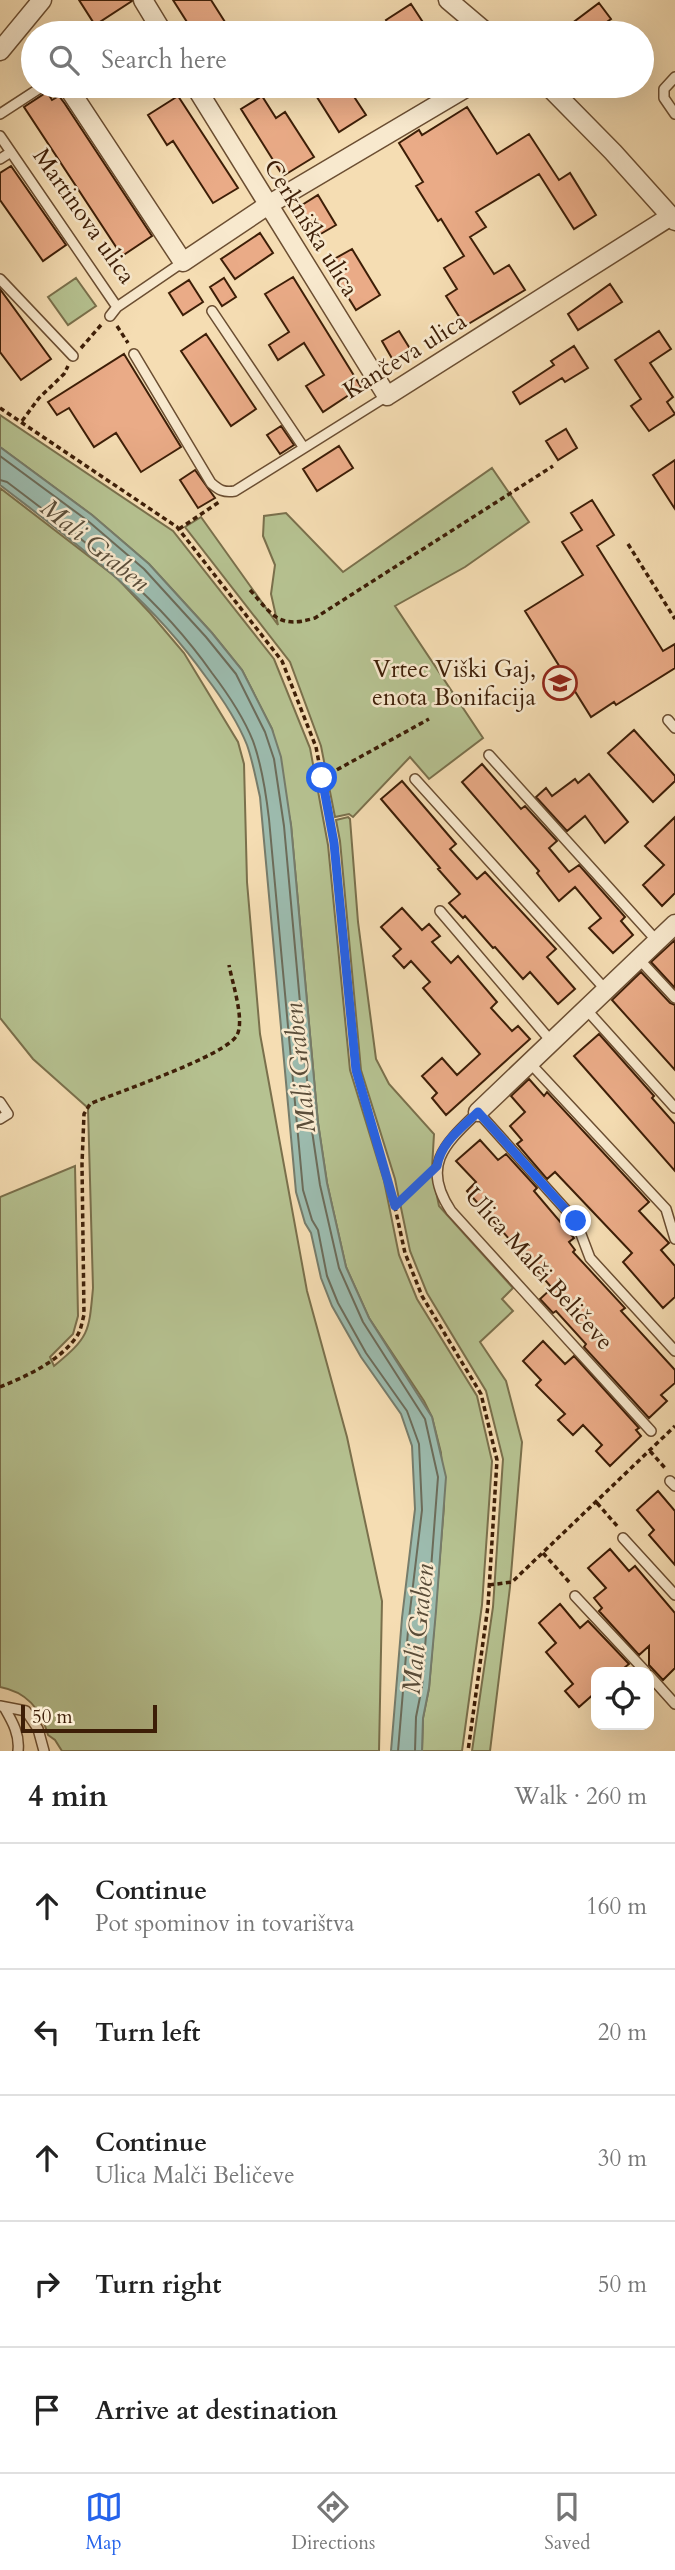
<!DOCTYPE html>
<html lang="en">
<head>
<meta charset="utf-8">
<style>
	:root { --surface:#fff; --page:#f6f6f6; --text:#222; --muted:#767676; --line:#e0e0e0; --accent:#2563eb }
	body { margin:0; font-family:Cardo,serif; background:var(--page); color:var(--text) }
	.controls { position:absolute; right:21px; bottom:21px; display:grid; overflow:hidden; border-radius:14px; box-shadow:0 7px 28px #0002 }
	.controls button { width:63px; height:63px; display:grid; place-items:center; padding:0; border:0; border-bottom:2px solid var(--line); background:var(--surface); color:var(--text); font:35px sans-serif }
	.scale { position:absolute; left:21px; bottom:18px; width:136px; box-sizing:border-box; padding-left:7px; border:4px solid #3d1e07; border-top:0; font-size:19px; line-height:24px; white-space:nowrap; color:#3d1e07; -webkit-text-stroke:5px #f8e9ce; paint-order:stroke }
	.stop { position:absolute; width:21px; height:21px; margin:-16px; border:5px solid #2563eb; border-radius:50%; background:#fff }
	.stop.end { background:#2563eb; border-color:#fff; box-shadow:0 2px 7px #0008 }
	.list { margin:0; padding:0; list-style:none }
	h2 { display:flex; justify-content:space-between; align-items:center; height:91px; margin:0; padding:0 28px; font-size:30px }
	h2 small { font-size:23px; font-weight:400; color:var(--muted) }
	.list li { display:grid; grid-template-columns:46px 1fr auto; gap:21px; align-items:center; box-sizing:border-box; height:126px; padding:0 28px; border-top:2px solid var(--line) }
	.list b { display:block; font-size:26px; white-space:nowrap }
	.list p { margin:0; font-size:23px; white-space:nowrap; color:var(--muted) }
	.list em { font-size:23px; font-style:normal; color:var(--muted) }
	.icon { flex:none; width:38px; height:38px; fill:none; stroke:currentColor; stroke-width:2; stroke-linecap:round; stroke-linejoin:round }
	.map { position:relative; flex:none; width:675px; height:1751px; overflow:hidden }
	.search { position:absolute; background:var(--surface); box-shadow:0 7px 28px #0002; left:21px; right:21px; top:21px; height:77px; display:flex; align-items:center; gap:18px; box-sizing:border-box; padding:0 24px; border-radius:38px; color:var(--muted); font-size:26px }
	.sheet { height:721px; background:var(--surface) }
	nav { display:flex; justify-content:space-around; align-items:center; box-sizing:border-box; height:98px; border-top:2px solid var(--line); background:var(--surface); font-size:19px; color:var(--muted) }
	nav a { display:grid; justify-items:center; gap:4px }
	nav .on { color:var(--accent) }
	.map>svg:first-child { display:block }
	.green { fill:#b6c291; stroke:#7a704c; stroke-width:2 }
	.water { fill:#9cbbae; stroke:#767c6b; stroke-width:2 }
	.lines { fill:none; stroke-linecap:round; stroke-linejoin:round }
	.shore { stroke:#6c6c5a; stroke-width:2 }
	.building { fill:#eaab87; stroke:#3d1e07; stroke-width:2 }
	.service-casing { stroke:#6b4e32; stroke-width:12 }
	.minor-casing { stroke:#6b4e32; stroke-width:21 }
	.path { stroke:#3d1e07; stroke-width:3.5; stroke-dasharray:5 3.5; stroke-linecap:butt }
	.service { stroke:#f8e9ce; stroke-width:9 }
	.minor { stroke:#f8e9ce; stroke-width:18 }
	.route { stroke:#2563eb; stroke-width:9 }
	.labels { text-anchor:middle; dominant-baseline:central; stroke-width:5; stroke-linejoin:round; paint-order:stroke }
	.street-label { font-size:24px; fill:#3d1e07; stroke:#f8e9ce }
	.poi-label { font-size:24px; fill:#3d1e07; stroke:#f8e9ce; text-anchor:end }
	.water-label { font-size:26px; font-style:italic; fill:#5a4d39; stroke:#f8e9ce }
</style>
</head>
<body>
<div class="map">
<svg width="675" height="1751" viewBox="0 0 675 1751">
	<rect width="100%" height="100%" fill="#f5ddb3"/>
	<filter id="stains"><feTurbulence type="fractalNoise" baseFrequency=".00286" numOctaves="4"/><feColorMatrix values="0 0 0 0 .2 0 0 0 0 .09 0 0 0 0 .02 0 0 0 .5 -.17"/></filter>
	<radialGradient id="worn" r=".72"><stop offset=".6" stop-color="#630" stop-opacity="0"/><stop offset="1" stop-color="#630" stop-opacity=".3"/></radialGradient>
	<!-- green -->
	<path class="green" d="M76 278 96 306 68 325 48 297Z
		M0 415 173 531 274 659 310 748 328 845 350 1070 384 1181 399 1255 417 1299 477 1396 492 1461 482 1605 462 1751H422L423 1718 429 1688 444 1506 441 1453 432 1417 424 1401 369 1318 346 1267 327 1183 318 1123 291 825 272 729 242 670 212 633 149 564 92 515 0 447Z
		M492 468 529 522 465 567 395 606 483 738 429 779 410 757 353 817 349 814 335 817 321 746 290 662 185 527 201 517 278 625 271 594 275 565 263 536 264 516 286 513 343 572Z
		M0 488 117 578 150 613 184 653 238 742 244 764 247 882 260 1034 307 1291 347 1437 382 1601 379 1751H62L55 1740 48 1735C41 1709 27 1692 0 1687V1197L75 1166 78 1316 73 1334 50 1357 54 1366C89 1337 89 1333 93 1288L88 1108 33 1059 0 1018Z
		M348 817 350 819 358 922 376 1059 389 1084 434 1134 432 1168 399 1199 395 1179 361 1070 340 841 336 820Z
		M432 1172 439 1206 513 1288 502 1299 513 1311 480 1342 506 1381 522 1442 510 1587 490 1751H472L493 1607 503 1459 486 1391 427 1293 410 1251 400 1203Z"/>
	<!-- water -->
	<path class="water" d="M0 447 92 515 149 564 212 633 242 670 272 729 281 757 291 825 318 1123 327 1183 346 1267 369 1318 432 1417 446 1477 436 1611 429 1688 423 1718 422 1751H391L402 1618 415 1509 412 1446 401 1414 361 1357 332 1306 321 1278 311 1233 305 1223 296 1192 260 797C256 780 253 762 247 745 237 720 222 698 206 677 147 594 79 546 0 485Z"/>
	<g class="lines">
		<!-- shore -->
		<path class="shore" d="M0 456 88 521 144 569 206 637 236 674 265 732 274 759 284 826 311 1124 320 1185 339 1268 363 1322 425 1419 438 1477 422 1687 416 1717 415 1751
			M0 480 7 482C86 542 154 591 212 673 228 694 243 716 253 741 262 766 266 793 269 819L303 1190 312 1220 318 1230 327 1276 338 1303 366 1353 407 1411 419 1444 422 1510 409 1619 398 1751"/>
	</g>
	<!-- building -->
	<path class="building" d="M79 0H132V1L95 25Z
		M173 0H211L232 33H194Z
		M599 3 611 19 591 33H559Z
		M411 4 430 33H394L386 20Z
		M310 86H347L366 115 339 132Z
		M47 92 52 100 59 96 65 104 152 236 122 256 24 107Z
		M178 96 238 188 213 203 173 141 167 145 148 115Z
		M262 96 276 118 285 112 314 157 283 176 241 109Z
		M467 107 497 154 529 134 559 180 570 173 596 215 574 229 539 174 476 212 486 227 470 237 494 274 509 265 525 290 465 326 446 296 457 289 444 268 464 256 441 219 438 221 416 186 423 182 399 143 419 130 422 135Z
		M11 166 66 245 43 261 0 200V173Z
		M318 195 336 225 312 239 294 210Z
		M260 233 273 253 235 279 221 259Z
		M352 249 380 295 356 310 327 263Z
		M293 277 361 387 323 412 306 386 324 375 304 343 278 360 269 345 289 332 265 294Z
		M224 278 236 297 222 306 210 287Z
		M189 280 203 302 183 315 169 293Z
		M610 284 622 302 578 330 568 314Z
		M0 289 51 359 21 380 0 352Z
		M399 331 412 352 394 362 382 341Z
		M659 331 671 349 650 363 673 397 667 402 675 414 649 431 631 406 641 399 615 360Z
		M206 334 256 409 231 426 181 351Z
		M574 346 588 368 565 382 562 378 520 404 513 392 554 365 551 361Z
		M124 354 181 447 141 472 116 433 94 447 69 408 57 415 48 402Z
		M281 426 294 445 280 454 267 435Z
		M566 429 577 448 558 460 546 441Z
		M339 446 353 468 317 491 303 469Z
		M675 460V509L653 475Z
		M195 470 215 498 198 508 180 480Z
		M592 500 614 535 597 546 663 651 675 644V668L616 705 614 702 591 717 525 611 583 575 562 542 582 530 571 513Z
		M634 730 675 776V781L653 802 608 753Z
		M482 764 521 809 525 806 557 841 549 848 569 872 579 865 625 917 621 921 633 935 613 953 589 928 601 918 575 887 559 901 537 873 539 871 462 782Z
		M589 774 628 822 605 843 585 816 567 831 536 797 546 788 552 796 575 779 578 783Z
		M402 781 456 844 450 849 477 879 485 872 556 949 547 957 575 989 558 1004 530 972 523 979 495 947 493 948 465 916 463 918 449 903 460 894 438 869 440 868 381 799Z
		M675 817V893L662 906 643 885 664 865 645 846Z
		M402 908 422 930 429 924 440 936 432 942 451 963 458 956 497 1002 491 1008 512 1031 518 1026 530 1039 446 1115 432 1098 437 1093 422 1076 442 1058 457 1075 480 1054 423 988 430 982 411 961 404 968 393 956 401 949 381 927Z
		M675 940V988L651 962Z
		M641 972 670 1003 675 1005V1070L612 1000Z
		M599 1034 654 1096 652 1098 675 1124V1171L574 1056Z
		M529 1079 544 1096 547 1092 649 1202 639 1211 669 1243 661 1250 675 1266V1297L663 1308 623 1262 632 1253 555 1172 547 1179 517 1144 522 1140 510 1126 525 1112 511 1096Z
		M480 1140 498 1160 506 1154 537 1188 534 1191 574 1238 569 1242 575 1250 573 1252 625 1308 621 1311 675 1370V1383L661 1395 667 1401 649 1418 584 1347 586 1344 556 1311 553 1313 540 1299 552 1288 467 1191 476 1182 456 1161Z
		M543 1341 565 1364 574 1356 639 1428 636 1430 641 1436 610 1466 596 1451 602 1445 583 1425 573 1435 558 1420 565 1414 536 1385 541 1380 523 1361Z
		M658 1491 675 1511V1565L649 1535 654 1530 637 1510Z
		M610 1549 629 1571 635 1566 675 1613V1668L663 1680 649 1665V1646L639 1655 599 1611 602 1608 594 1598 606 1588 588 1568Z
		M560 1604 580 1628 588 1621 629 1664 619 1672H596V1692L579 1707 565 1691 573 1684 546 1652 556 1643 539 1623Z"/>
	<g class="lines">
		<!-- service casing -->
		<g class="service-casing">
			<path id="service" d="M675 77 664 89V98L675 114
				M0 114 43 86
				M0 136 117 307
				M0 159 11 152
				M0 279 73 356
				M212 311 304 448 387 396
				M110 316 117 307 183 262
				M134 354 211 483C219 490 224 493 235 491L304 448
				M668 720 675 728
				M489 755 657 941
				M415 779 605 989
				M440 911 551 1041
				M638 958 675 998
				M585 1008 675 1108
				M529 1062 666 1209 675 1239
				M0 1102 8 1114 0 1119
				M651 1431 451 1211C420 1165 446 1143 478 1112L576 1221 590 1258 675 1351
				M670 1481 675 1486
				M623 1538 675 1595
				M575 1596 646 1672
				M649 1675 675 1704
				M0 1706 26 1711 38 1729 44 1751
				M4 1707C12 1721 20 1734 18 1751"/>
		</g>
		<!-- minor casing -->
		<g class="minor-casing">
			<path id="minor" d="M143 0 163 33
				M448 0 487 33
				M0 51 42 0
				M67 86 183 262 268 205 469 86
				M195 86 387 396 671 216
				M548 86 613 152 675 221
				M478 1112 675 924"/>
		</g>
		<!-- path -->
		<path class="path" d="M117 326 128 343
			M81 348 101 325
			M0 408 177 527 282 661 316 747 334 843 356 1070 389 1180 405 1253 422 1296 481 1394 497 1460 488 1606 468 1751
			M22 421 39 398 64 374 68 366
			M179 529 219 502
			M628 544 675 619
			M250 590C273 616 279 629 315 618L553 466
			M322 778 429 719
			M395 1206 424 1178
			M0 1387C27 1376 60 1361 77 1336 81 1330 82 1322 84 1315L82 1164 84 1114 90 1104C117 1092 226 1056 237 1035 245 1020 232 982 229 965
			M650 1451 665 1468
			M597 1503 618 1527
			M543 1553 570 1583
			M489 1585 512 1582 675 1426"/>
		<!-- service -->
		<use href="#service" class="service"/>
		<!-- minor -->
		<use href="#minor" class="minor"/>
	</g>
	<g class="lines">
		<!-- route -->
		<path class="route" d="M322 778 334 843 356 1070 395 1206 437 1166C441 1142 462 1128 478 1112L576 1221"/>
	</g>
	<!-- icons -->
	<defs>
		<g id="school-ring" transform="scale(1.75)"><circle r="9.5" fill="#f8e9ce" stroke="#8f2418" stroke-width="1.5"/><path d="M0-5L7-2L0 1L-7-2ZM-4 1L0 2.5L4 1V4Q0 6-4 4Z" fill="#8f2418"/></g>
	</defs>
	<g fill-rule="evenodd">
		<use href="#school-ring" x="560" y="683"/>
	</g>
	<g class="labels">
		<!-- street labels -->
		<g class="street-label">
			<text transform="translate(84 216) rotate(55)">Martinova ulica</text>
			<text transform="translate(311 228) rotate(58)">Cerkniška ulica</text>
			<text transform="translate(405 356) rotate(-32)">Kančeva ulica</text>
			<text transform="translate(539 1269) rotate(48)">Ulica Malči Beličeve</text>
		</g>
		<!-- poi labels -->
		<g class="poi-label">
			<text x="536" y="669">Vrtec Viški Gaj,<tspan x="536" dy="28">enota Bonifacija</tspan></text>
		</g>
		<!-- water labels -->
		<g class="water-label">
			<text transform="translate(95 545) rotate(39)">Mali Graben</text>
			<text transform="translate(300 1068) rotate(-96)">Mali Graben</text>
			<text transform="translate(418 1629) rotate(-84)">Mali Graben</text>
		</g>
	</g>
	<rect width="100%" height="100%" filter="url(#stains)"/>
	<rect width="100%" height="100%" fill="url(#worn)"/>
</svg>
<div class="controls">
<button><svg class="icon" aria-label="locate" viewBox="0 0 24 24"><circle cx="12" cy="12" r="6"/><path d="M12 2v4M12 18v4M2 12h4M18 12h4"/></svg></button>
</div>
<div class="scale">50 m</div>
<div class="stop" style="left:322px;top:778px"></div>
<div class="stop end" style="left:576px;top:1221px"></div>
<div class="search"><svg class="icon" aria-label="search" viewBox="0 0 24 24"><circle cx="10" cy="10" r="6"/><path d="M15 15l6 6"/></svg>Search here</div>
</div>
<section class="sheet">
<h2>4 min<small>Walk · 260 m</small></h2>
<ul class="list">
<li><svg class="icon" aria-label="ahead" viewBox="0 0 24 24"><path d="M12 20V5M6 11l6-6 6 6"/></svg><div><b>Continue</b><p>Pot spominov in tovarištva</p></div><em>160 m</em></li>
<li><svg class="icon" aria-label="left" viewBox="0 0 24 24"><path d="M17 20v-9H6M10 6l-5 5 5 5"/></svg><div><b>Turn left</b></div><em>20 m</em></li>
<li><svg class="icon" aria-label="ahead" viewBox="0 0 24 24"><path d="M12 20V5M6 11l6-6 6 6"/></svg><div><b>Continue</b><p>Ulica Malči Beličeve</p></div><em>30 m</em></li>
<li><svg class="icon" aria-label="right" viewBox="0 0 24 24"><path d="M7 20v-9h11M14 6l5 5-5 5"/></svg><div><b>Turn right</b></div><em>50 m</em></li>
<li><svg class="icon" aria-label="arrive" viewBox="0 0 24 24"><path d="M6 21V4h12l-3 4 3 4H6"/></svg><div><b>Arrive at destination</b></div></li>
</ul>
</section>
<nav>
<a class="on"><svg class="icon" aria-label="map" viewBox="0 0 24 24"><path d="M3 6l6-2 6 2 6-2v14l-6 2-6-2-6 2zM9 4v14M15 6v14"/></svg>Map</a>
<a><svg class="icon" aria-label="directions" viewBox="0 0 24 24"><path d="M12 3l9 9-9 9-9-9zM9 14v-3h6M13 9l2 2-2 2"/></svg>Directions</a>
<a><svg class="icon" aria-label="saved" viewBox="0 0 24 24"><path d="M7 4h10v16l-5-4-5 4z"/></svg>Saved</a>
</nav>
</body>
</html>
